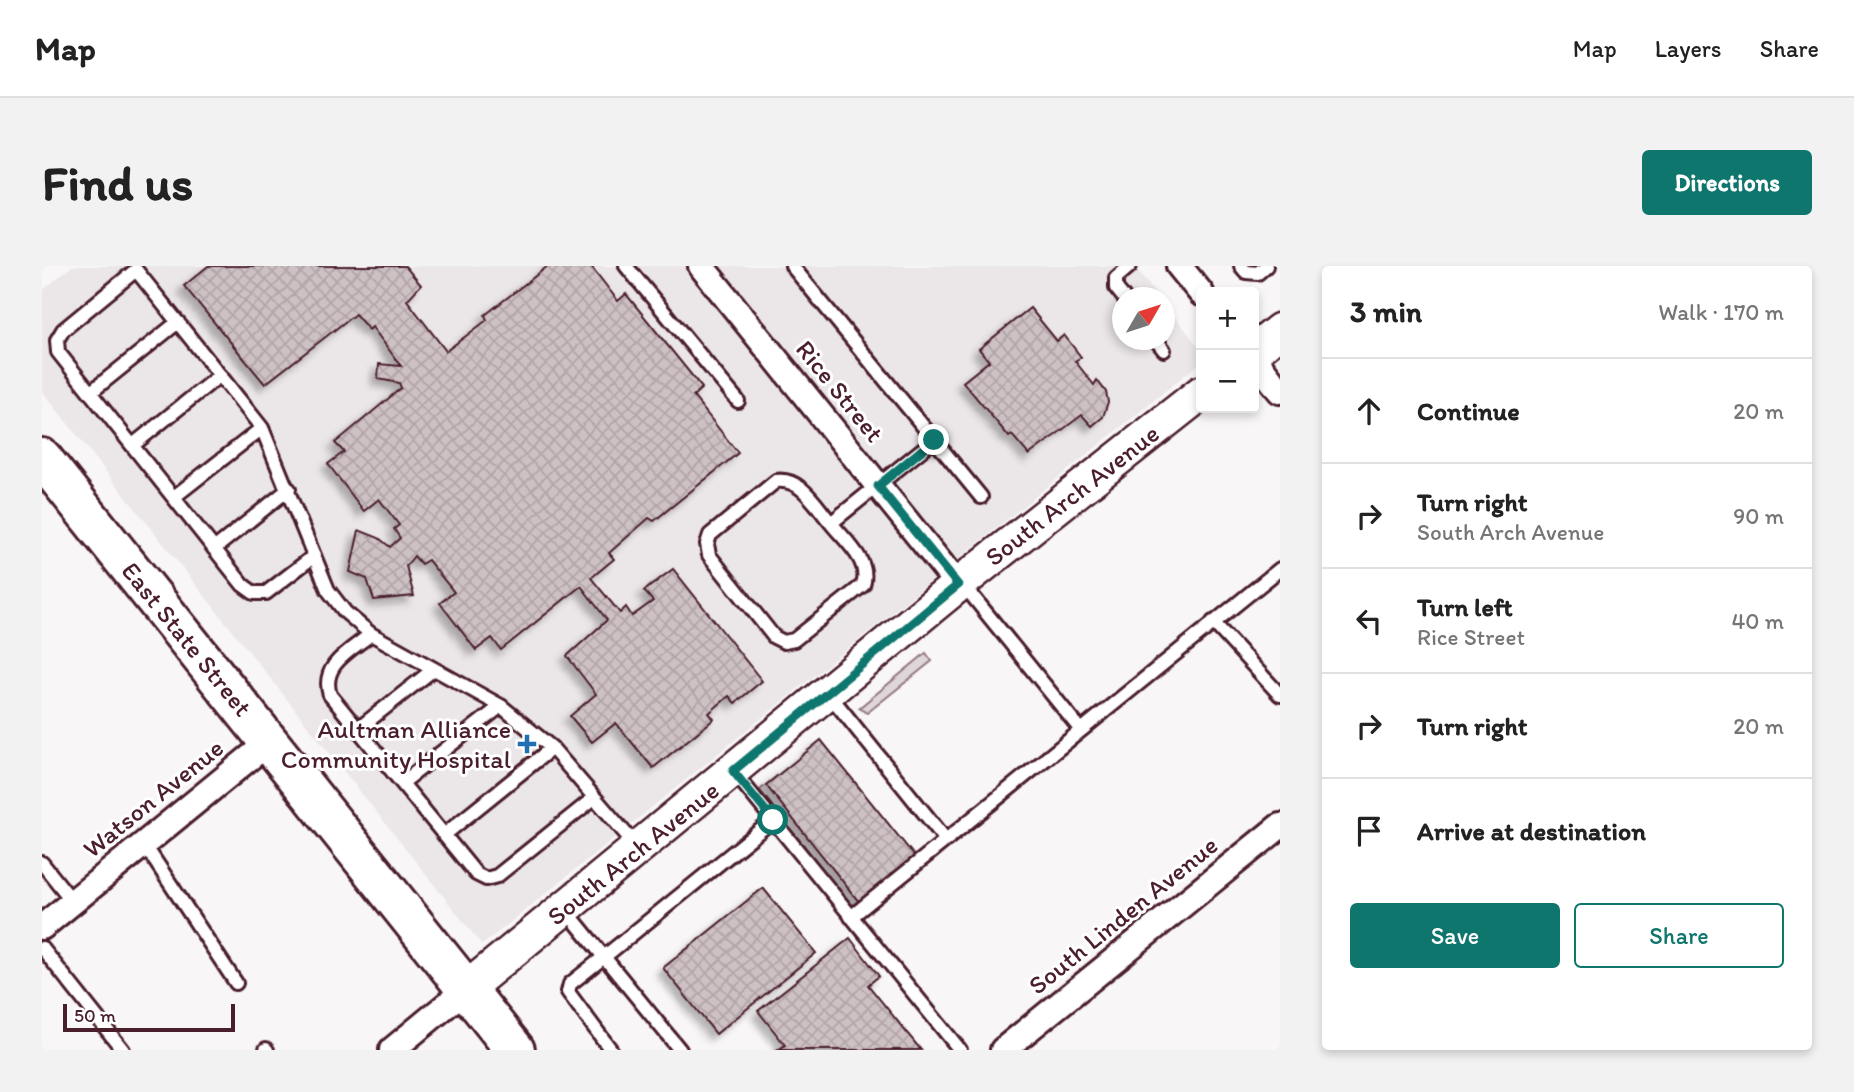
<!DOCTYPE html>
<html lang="en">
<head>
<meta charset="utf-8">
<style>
	:root { --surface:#fff; --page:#f2f2f2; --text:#222; --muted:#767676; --line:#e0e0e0; --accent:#0f766e }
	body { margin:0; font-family:Itim,sans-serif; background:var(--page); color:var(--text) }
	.controls { position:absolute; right:21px; top:21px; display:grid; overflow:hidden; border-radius:7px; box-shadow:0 4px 10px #0003 }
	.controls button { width:63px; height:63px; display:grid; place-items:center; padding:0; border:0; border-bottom:2px solid var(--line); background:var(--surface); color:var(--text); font:35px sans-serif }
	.compass { position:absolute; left:1070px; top:21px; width:63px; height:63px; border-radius:50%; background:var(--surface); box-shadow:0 4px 10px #0003; rotate:51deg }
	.scale { position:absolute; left:21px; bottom:18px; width:172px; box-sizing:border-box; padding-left:7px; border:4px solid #4a1f2b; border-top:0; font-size:19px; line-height:24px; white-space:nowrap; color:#4a1f2b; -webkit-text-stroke:5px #fff; paint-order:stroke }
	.stop { position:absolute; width:21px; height:21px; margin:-16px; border:5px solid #0f766e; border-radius:50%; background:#fff }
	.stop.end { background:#0f766e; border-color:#fff; box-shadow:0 2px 7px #0008 }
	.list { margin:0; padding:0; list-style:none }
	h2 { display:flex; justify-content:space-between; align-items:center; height:91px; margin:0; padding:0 28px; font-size:30px }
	h2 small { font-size:23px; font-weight:400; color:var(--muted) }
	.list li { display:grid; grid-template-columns:46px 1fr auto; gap:21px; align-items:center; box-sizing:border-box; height:105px; padding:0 28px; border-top:2px solid var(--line) }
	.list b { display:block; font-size:26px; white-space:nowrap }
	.list p { margin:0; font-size:23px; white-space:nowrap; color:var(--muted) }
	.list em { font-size:23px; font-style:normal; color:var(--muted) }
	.actions { display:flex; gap:14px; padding:21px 28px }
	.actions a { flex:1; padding:16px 0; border:2px solid var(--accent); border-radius:7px; text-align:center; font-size:24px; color:var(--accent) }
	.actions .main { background:var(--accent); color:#fff }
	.icon { flex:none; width:38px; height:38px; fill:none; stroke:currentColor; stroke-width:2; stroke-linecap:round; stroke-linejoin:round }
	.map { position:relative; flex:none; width:1238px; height:784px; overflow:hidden; border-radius:7px }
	header { display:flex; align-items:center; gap:42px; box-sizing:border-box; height:98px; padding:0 35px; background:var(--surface); border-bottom:2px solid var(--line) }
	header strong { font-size:33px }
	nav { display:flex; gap:38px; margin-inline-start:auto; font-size:24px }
	.intro { display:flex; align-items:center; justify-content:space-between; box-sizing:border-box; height:168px; padding:0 42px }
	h1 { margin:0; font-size:49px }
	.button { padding:18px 32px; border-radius:7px; background:var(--accent); color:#fff; font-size:24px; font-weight:700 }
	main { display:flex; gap:42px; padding:0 42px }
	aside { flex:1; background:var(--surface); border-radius:7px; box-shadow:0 4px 10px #0003 }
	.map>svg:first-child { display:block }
	.built { fill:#ebe6e8 }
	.green { fill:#ded6d9; stroke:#947a82; stroke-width:2 }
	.building { fill:url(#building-cross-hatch); stroke:#4a1f2b; stroke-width:2; filter:url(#shadow) }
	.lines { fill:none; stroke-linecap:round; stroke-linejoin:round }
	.lane-casing { stroke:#4a1f2b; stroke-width:18 }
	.street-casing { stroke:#4a1f2b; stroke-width:30 }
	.secondary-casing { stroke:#4a1f2b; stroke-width:38 }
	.highway-casing { stroke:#4a1f2b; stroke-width:44 }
	.lane { stroke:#fff; stroke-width:12 }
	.street { stroke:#fff; stroke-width:24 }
	.secondary { stroke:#fff; stroke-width:33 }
	.highway { stroke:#fff; stroke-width:38 }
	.route { stroke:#0f766e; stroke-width:9 }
	.poi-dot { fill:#1f6fb2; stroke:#fff; stroke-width:2.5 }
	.labels { text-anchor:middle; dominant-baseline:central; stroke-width:6; stroke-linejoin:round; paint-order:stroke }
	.street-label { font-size:26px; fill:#4a1f2b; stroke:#fff }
	.poi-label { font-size:26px; fill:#4a1f2b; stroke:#fff; text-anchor:end }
</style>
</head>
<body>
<header>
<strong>Map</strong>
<nav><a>Map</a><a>Layers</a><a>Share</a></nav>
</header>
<div class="intro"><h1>Find us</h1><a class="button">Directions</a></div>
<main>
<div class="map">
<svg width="1238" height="784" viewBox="0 0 1238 784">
	<defs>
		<pattern id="building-cross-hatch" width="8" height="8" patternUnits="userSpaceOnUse" patternTransform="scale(1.75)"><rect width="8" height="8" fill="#cdc1c4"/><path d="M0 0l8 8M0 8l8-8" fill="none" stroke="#b2a5a9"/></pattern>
		<filter id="shadow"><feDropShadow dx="-6" dy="6" stdDeviation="3.5" flood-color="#0004"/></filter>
	</defs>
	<rect width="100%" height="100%" fill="#f8f6f7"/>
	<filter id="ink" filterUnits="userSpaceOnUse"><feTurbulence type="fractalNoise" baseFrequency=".0143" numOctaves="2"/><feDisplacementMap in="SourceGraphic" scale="14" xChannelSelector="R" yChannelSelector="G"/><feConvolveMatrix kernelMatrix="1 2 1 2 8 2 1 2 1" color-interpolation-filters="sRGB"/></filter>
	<g filter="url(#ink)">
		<!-- built -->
		<path class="built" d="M30 0H1092L1117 31 1080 32V74H1122L1123 38 1159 84V96L440 679 0 125V25Z"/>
		<!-- green -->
		<path class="green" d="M884 387 890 395 825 447 817 442Z
			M724 519 818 637 813 645 718 524Z"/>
		<!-- building -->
		<path class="building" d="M166 0H363L379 19 365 34 404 85 445 54 443 49 506 0H549L576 35 584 28 660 122 651 130 696 187 612 255 607 252 567 287 572 293 549 312 578 347 584 341 590 350 611 335 602 325 631 303 720 415 693 437 687 430 667 447 672 453 611 502 574 457 550 476 528 450 554 428 525 390 565 354 539 320 459 384 450 372 434 384 398 337 412 326 386 294 379 298 372 290 364 300 372 330 332 334 325 313 308 306 317 264 337 272 348 281 358 272 352 263 357 259 337 233 322 245 286 198 302 186 293 177 359 122 357 117 336 113 337 98 359 100 330 61 327 64 313 48 223 118 142 20Z
			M988 42 1015 75 1022 69 1039 91 1033 95 1052 119 1055 114 1064 126 1066 136 1061 151 1050 160 1040 149 987 189 970 169 967 171 921 116 947 95 937 83Z
			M779 474 874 592 818 637 724 519Z
			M721 622 774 687 674 768 621 702Z
			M808 672 837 710 826 719 879 784H736L743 779 716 745Z"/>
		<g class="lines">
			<!-- lane casing -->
			<g class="lane-casing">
				<path id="lane" d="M584 0 696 135
					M750 0 939 231
					M1199 0 1204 6 1216 7 1224 0
					M1082 32 1074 22V12L1088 0
					M1114 74 1122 84
					M49 126 136 56
					M91 179 178 109
					M132 231 220 162
					M789 257C803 275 829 295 821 319L752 374 742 376 732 371 667 289 665 278 668 269 734 215C759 211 774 240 789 257L892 174
					M172 283 247 223
					M272 290 224 327H212L201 319 16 86 15 74 21 64 94 4 220 162 286 324 303 346 329 368
					M920 317 1038 463
					M1171 356 1238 429
					M786 427 904 574
					M316 463 392 403
					M691 505 918 784
					M360 517 459 440
					M552 532 455 610 444 613 434 608 288 429C278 399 308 385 329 368L459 440 510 482 596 582
					M402 569 510 482
					M102 578 194 717
					M0 597 31 636
					M523 643 562 691 528 718 526 726 569 784
					M809 651 1238 303
					M0 682 81 784
					M224 783 225 784
					M638 784 562 691 731 554"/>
			</g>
			<!-- street casing -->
			<g class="street-casing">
				<path id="street" d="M659 0 916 319
					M1137 0 1159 27
					M1212 92 1238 125
					M0 661 227 476
					M350 784 424 723
					M961 784 1238 560"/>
			</g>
			<!-- secondary casing -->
			<g class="secondary-casing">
				<path id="secondary" d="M1212 85 1238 64
					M424 723 916 319 1159 127"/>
			</g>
			<!-- highway casing -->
			<g class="highway-casing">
				<path id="highway" d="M0 192 473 784"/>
			</g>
			<!-- lane -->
			<use href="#lane" class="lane"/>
			<!-- street -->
			<use href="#street" class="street"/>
			<!-- secondary -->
			<use href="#secondary" class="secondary"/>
			<!-- highway -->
			<use href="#highway" class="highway"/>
		</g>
	</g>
	<g class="lines" filter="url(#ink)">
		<!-- route -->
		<path class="route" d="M731 554 691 505 916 319 836 220 892 174"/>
	</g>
	<!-- markers -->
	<path class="poi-dot" d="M481.5 467.5h7v7h7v7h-7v7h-7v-7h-7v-7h7z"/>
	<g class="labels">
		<!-- street labels -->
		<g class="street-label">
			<text transform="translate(798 125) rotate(51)">Rice Street</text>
			<text transform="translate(1030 229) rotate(-38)">South Arch Avenue</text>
			<text transform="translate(145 373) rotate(51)">East State Street</text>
			<text transform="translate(111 532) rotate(-39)">Watson Avenue</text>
			<text transform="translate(591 587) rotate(-39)">South Arch Avenue</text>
			<text transform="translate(1081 649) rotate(-39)">South Linden Avenue</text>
		</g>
		<!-- poi labels -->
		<g class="poi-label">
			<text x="469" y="463">Aultman Alliance<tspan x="469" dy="30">Community Hospital</tspan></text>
		</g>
	</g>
</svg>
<div class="controls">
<button>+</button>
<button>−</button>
</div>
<svg class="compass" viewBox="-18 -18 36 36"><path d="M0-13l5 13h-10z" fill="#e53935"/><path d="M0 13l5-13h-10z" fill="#767676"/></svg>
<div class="scale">50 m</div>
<div class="stop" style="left:731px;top:554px"></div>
<div class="stop end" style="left:892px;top:174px"></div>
</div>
<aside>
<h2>3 min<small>Walk · 170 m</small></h2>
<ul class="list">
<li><svg class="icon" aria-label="ahead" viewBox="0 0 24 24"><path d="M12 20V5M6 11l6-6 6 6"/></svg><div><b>Continue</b></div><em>20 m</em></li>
<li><svg class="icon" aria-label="right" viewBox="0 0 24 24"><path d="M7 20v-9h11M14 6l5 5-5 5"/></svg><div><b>Turn right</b><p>South Arch Avenue</p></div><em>90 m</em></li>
<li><svg class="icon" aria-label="left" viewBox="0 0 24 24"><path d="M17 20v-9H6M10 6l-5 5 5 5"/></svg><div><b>Turn left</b><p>Rice Street</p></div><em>40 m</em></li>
<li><svg class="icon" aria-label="right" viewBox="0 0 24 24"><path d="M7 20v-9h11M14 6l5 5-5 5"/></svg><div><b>Turn right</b></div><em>20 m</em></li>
<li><svg class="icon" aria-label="arrive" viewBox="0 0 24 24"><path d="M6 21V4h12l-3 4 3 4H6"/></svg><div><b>Arrive at destination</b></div></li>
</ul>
<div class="actions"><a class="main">Save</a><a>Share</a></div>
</aside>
</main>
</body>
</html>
